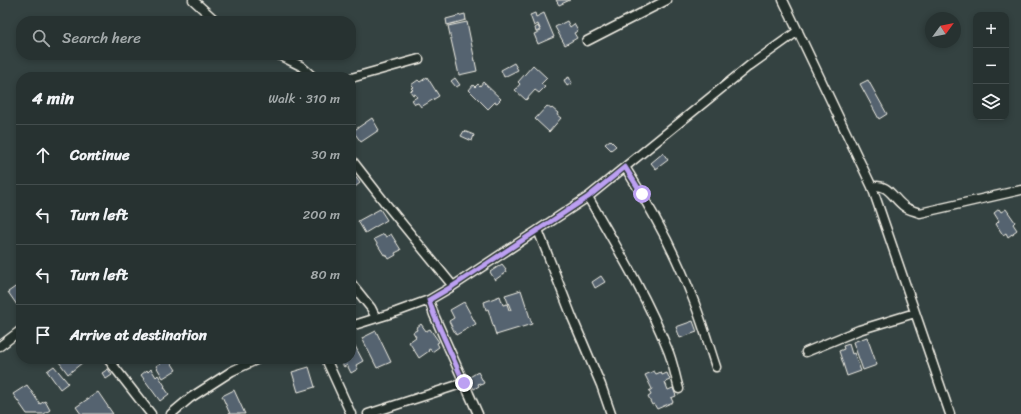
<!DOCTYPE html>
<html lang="en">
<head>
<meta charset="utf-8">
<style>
	:root { --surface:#273231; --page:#333e3d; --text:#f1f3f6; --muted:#a4aaab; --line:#434d4d }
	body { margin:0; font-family:Sriracha,sans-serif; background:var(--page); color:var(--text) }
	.controls { position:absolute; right:12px; top:12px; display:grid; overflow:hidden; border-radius:8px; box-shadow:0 2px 6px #0003 }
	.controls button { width:36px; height:36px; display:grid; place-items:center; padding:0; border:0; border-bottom:1px solid var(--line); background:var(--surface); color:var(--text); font:20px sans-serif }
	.compass { position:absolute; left:925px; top:12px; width:36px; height:36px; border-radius:50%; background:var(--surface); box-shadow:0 2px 6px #0003; rotate:57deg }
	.stop { position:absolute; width:12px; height:12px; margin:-9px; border:3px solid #bca0f2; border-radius:50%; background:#fff }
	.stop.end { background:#bca0f2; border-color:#fff; box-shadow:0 1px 4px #0008 }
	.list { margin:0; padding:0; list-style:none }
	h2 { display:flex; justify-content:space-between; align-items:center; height:52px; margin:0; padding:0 16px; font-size:17px }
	h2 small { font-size:13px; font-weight:400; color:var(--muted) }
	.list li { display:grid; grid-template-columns:26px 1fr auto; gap:12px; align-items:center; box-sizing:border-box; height:60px; padding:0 16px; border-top:1px solid var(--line) }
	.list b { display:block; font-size:15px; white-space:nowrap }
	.list em { font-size:13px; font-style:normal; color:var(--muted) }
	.icon { flex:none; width:22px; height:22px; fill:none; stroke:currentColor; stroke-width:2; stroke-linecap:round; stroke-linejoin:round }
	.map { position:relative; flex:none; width:1021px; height:414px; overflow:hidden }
	.search { position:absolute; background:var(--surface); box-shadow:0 2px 6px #0003; left:16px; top:16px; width:340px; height:44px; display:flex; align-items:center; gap:10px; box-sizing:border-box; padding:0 14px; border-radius:16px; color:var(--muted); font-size:15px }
	.panel { position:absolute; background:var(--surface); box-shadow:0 2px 6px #0003; left:16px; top:72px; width:340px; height:292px; border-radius:16px }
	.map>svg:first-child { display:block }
	.building { fill:#546470; stroke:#f4f1e8 }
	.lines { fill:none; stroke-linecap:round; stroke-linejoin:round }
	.minor-casing { stroke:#f4f1e8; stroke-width:11 }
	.minor { stroke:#26332d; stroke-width:8 }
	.route { stroke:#bca0f2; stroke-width:5 }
</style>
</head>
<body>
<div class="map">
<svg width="1021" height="414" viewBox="0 0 1021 414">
	<rect width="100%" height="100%" fill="#344241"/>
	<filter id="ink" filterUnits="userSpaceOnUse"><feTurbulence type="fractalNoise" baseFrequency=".025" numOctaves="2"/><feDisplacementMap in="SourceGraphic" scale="8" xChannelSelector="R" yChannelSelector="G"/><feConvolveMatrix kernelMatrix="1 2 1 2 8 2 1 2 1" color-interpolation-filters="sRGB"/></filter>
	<g filter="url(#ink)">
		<!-- building -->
		<path class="building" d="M556 0H570L559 5Z
			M535 13 536 17 544 13 554 37 538 44 534 34 541 31 538 24 534 26 530 15Z
			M465 14 466 20 447 25 446 19Z
			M567 21 570 27 574 24 578 31 574 33 577 38 565 45 555 27Z
			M467 22 477 71 459 75 448 26Z
			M538 26 540 30 536 32 535 28Z
			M514 63 518 70 504 77 501 70Z
			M533 65 547 78 541 84 545 87 539 93 535 90 526 100 515 90 520 84 518 82Z
			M427 77 439 96 421 107 418 103 415 104 412 100 417 97 415 94 413 95 410 91 413 90 411 88 413 87 411 85 418 80 420 82Z
			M569 77 572 83 567 86 564 80Z
			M455 78 460 85 456 87 451 81Z
			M868 80 887 114 879 119 860 84Z
			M483 82 501 99 497 103 495 102 488 109 469 90 473 85 475 87 478 84 480 86Z
			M547 106 551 109 552 108 558 113 557 115 561 118 549 132 535 119Z
			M372 118 379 130 361 142 353 131Z
			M464 131 474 135 472 141 461 136Z
			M610 140 616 146 611 150 605 144Z
			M663 153 668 160 656 169 651 163Z
			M351 171 360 183 351 190Z
			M380 209 387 220 365 233 358 221Z
			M999 209 1001 212 1006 209 1015 222 1013 224 1017 230 1013 233 1014 234 1012 235V234L1008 237 1006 233 1003 235 996 224 999 221 994 213Z
			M384 234 386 237 391 234 401 250 395 253 396 255 389 259 386 254 384 255 374 239Z
			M502 264 506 269 505 270 506 272 495 280 490 272Z
			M601 276 605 282 595 288 592 282Z
			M21 283V302L17 305 8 292Z
			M521 290 532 324 496 335 488 309 486 310 484 302 500 296 503 305 507 304 509 310H511L505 295Z
			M464 302 476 324 456 335 449 321 454 318 450 310Z
			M693 321 697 332 680 338 676 327Z
			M421 324 426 331 430 329 439 342 437 343 439 347 432 352 430 349 428 350 429 351 419 358 409 342 416 337 413 332 417 330 416 328Z
			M376 331 391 362 377 368 362 338Z
			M867 337 877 365 863 370 853 342Z
			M354 344 363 361 356 365 358 369 351 373 347 365 344 367 339 359H351V346Z
			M849 344 852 354 854 353 861 371 847 376 839 351 844 349 843 346Z
			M64 359H87L68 374 59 362Z
			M167 359H169L176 370 163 378 156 366Z
			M54 366 68 383 60 389 47 371Z
			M309 367 315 387 298 392 292 372Z
			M108 369 112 375 106 379 102 373Z
			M151 369 156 377 158 375 165 386 164 387 169 394 160 401 141 375 147 370 148 372Z
			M654 371 656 374 661 372 662 375 667 373 670 380 665 382 668 390 673 388 676 396 671 398 673 402 657 409 654 404 652 405 648 397 651 395 649 391 652 389 645 375Z
			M478 372 484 383 481 385 480 383 478 384 479 386 474 389 468 378Z
			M27 385 40 404 45 401 50 410 44 414H27L13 394Z
			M234 390 245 414H230L222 396Z
			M98 392 113 414H81L76 407Z"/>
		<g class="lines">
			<!-- minor casing -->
			<g class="minor-casing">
				<path id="minor" d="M193 0 216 21
					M783 0 872 187 950 414
					M587 41 667 0
					M279 55 301 66 313 77
					M351 78 419 59
					M351 159 386 204 453 286
					M625 167C651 208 674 250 691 294 701 318 708 343 716 367
					M872 187C888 182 893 199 905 207 909 210 915 211 920 213L1021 190
					M588 197C616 246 646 295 667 348 673 361 675 376 679 389
					M538 230 572 317 601 385 611 414
					M351 283 371 308 376 318
					M429 300 434 315 478 414
					M351 326 396 312 429 300 453 286 538 230 588 197 749 66 798 31
					M0 346 21 330
					M806 352 859 330 915 313
					M108 359 151 414
					M326 359 351 414
					M171 414 190 398 232 371 258 359
					M368 414 464 383"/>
			</g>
			<!-- minor -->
			<use href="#minor" class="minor"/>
		</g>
	</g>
	<g class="lines" filter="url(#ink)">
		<!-- route -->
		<path class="route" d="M464 383 434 315 429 300 453 286 588 197 625 167 642 194"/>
	</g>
</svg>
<div class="controls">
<button>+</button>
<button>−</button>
<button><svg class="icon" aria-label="layers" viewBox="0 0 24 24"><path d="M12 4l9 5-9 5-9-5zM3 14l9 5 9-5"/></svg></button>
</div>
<svg class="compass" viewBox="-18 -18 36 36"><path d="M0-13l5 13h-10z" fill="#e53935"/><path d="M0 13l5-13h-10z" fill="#a4aaab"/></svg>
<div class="stop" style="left:642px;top:194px"></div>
<div class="stop end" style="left:464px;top:383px"></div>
<div class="search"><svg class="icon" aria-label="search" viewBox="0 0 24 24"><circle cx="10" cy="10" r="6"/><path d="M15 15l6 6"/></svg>Search here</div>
<section class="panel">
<h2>4 min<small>Walk · 310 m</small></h2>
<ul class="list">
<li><svg class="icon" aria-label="ahead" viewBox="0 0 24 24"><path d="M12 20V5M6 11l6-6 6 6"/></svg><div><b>Continue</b></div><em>30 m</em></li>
<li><svg class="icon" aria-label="left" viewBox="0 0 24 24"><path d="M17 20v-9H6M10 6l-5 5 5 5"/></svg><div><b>Turn left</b></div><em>200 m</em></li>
<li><svg class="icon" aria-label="left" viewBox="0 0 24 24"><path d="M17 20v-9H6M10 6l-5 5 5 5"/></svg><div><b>Turn left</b></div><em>80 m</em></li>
<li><svg class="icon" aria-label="arrive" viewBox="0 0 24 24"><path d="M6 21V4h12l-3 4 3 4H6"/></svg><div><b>Arrive at destination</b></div></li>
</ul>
</section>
</div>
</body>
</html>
